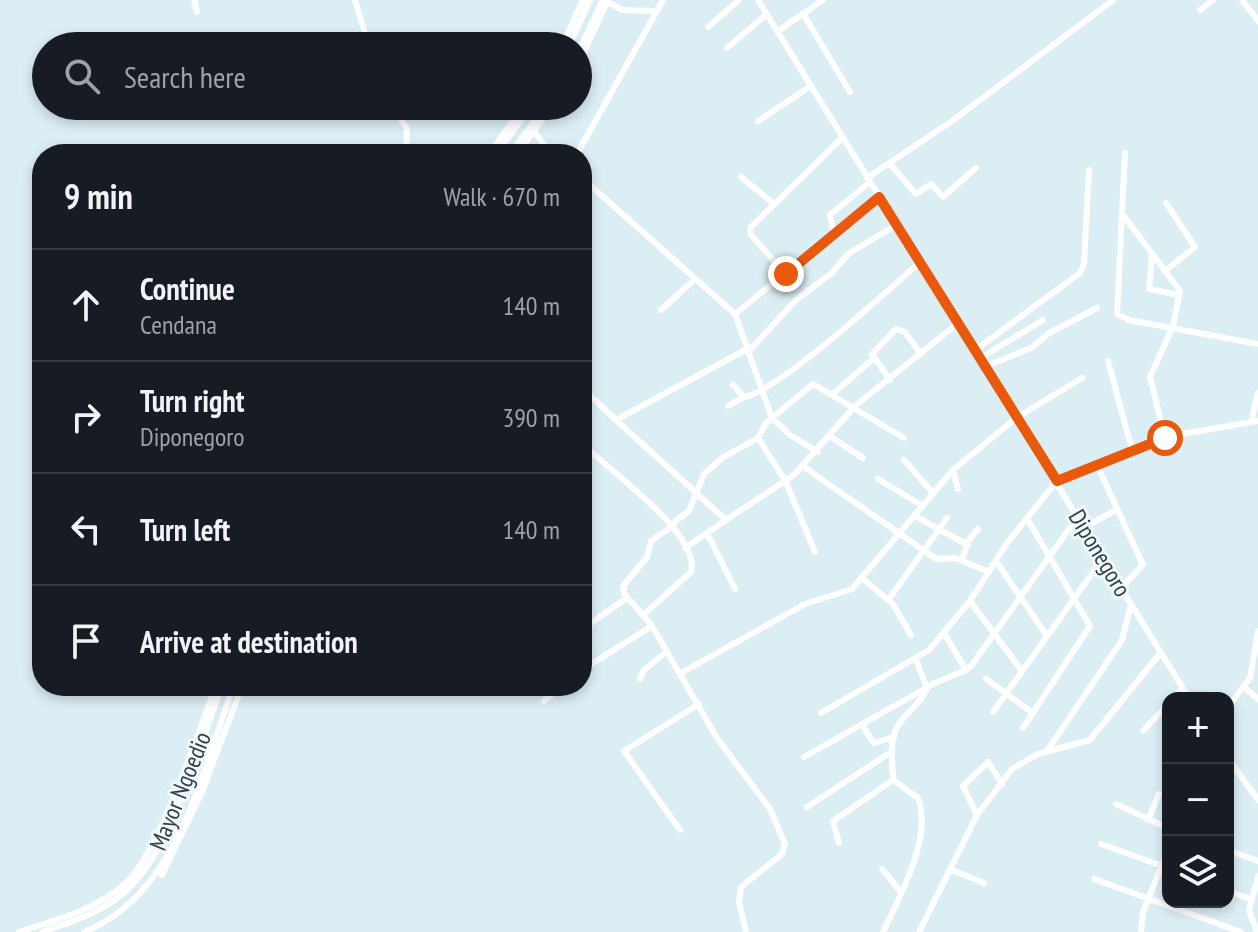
<!DOCTYPE html>
<html lang="en">
<head>
<meta charset="utf-8">
<style>
	:root { --surface:#171b24; --page:#20242c; --text:#f1f3f6; --muted:#9ea1a6; --line:#363941 }
	body { margin:0; font-family:"PT Sans Narrow",sans-serif; background:var(--page); color:var(--text) }
	.controls { position:absolute; right:24px; bottom:24px; display:grid; overflow:hidden; border-radius:16px; box-shadow:0 4px 12px #0003 }
	.controls button { width:72px; height:72px; display:grid; place-items:center; padding:0; border:0; border-bottom:2px solid var(--line); background:var(--surface); color:var(--text); font:40px sans-serif }
	.stop { position:absolute; width:24px; height:24px; margin:-18px; border:6px solid #ea580c; border-radius:50%; background:#fff }
	.stop.end { background:#ea580c; border-color:#fff; box-shadow:0 2px 8px #0008 }
	.list { margin:0; padding:0; list-style:none }
	h2 { display:flex; justify-content:space-between; align-items:center; height:104px; margin:0; padding:0 32px; font-size:34px }
	h2 small { font-size:26px; font-weight:400; color:var(--muted) }
	.list li { display:grid; grid-template-columns:52px 1fr auto; gap:24px; align-items:center; box-sizing:border-box; height:112px; padding:0 32px; border-top:2px solid var(--line) }
	.list b { display:block; font-size:30px; white-space:nowrap }
	.list p { margin:0; font-size:26px; white-space:nowrap; color:var(--muted) }
	.list em { font-size:26px; font-style:normal; color:var(--muted) }
	.icon { flex:none; width:44px; height:44px; fill:none; stroke:currentColor; stroke-width:2; stroke-linecap:round; stroke-linejoin:round }
	.map { position:relative; flex:none; width:1258px; height:932px; overflow:hidden }
	.search { position:absolute; background:var(--surface); box-shadow:0 4px 12px #0003; left:32px; top:32px; width:560px; height:88px; display:flex; align-items:center; gap:20px; box-sizing:border-box; padding:0 28px; border-radius:44px; color:var(--muted); font-size:30px }
	.panel { position:absolute; background:var(--surface); box-shadow:0 4px 12px #0003; left:32px; top:144px; width:560px; height:552px; border-radius:32px }
	.map>svg:first-child { display:block }
	.lines { fill:none; stroke-linecap:round; stroke-linejoin:round }
	.minor { stroke:#fff; stroke-width:6 }
	.route { stroke:#ea580c; stroke-width:10 }
	.labels { text-anchor:middle; dominant-baseline:central; stroke-width:6; stroke-linejoin:round; paint-order:stroke }
	.street-label { font-size:24px; fill:#363d3f; stroke:#eef9fd }
</style>
</head>
<body>
<div class="map">
<svg width="1258" height="932" viewBox="0 0 1258 932">
	<rect width="100%" height="100%" fill="#dbeef4"/>
	<g class="lines">
		<!-- minor -->
		<path class="minor" d="M194 0 197 12
			M355 0 369 46
			M758 0 1189 698
			M1242 0 1258 21
			M607 2 623 10 656 11
			M1200 10 1213 0
			M804 15 850 92
			M708 27 739 0
			M778 31 823 0
			M562 46 583 0
			M569 46 590 0
			M727 48 767 14
			M578 52 603 0
			M578 65 608 0
			M393 106 407 129 406 154
			M758 121 811 86
			M1125 153 1117 314 1129 320 1258 344
			M489 154 524 106
			M496 154 531 106
			M510 154 546 106
			M517 154 534 131
			M551 154 534 131 552 106
			M577 154 663 0
			M890 164 916 194 931 184 943 197 976 168
			M741 177 773 203
			M582 178 735 314 772 418 790 435 818 452
			M867 178 952 121 1113 0
			M1124 216 1180 291 1173 326 1150 377 1165 438
			M834 235 830 215 870 182
			M1152 255 1149 289 1179 295
			M1165 271 1195 247 1166 203
			M786 274 751 235 750 228 843 137
			M661 310 695 279
			M735 314 879 197
			M749 351 796 300 832 273 848 254 896 225
			M974 351 1080 273 1084 264 1089 170
			M979 359 1043 320
			M1108 361 1132 450
			M984 367 1033 347 1049 333 1097 308
			M890 380 872 354 896 329 905 332 921 354
			M733 385 744 397C779 391 887 291 919 263
			M582 388 616 420 749 348
			M833 394 874 358
			M728 406 744 397
			M616 420 726 520 685 548
			M1251 422 1258 393
			M831 437 863 458
			M758 438 786 482 815 552
			M582 443C607 470 701 533 691 572L643 615 652 626
			M904 460 933 493
			M1097 465 1143 565 1121 588
			M804 467 936 559 955 558 989 572
			M953 470 958 489
			M878 479 923 506
			M915 516 968 545
			M726 520 794 475 855 406 957 324
			M673 523 689 511 704 474 722 458 758 438 766 423 813 384 904 438
			M1083 528 1116 510
			M707 533 735 589
			M962 560 969 540 978 529
			M996 561 1047 636
			M862 578 893 604 911 635
			M889 599 947 518
			M970 601 1022 671
			M643 615 625 595 623 586 647 557 651 541 674 525
			M582 629 627 598
			M944 633 966 670 971 666 1077 518
			M582 670 652 626 717 738 770 809 785 844 782 854 741 887 739 902 746 932
			M681 673 805 604 852 589 953 470 1016 418 1082 378
			M640 679 644 670 667 651
			M986 679 1033 713
			M1245 688 1258 699
			M1173 698 1183 688
			M544 701 562 686
			M1228 707 1250 678 1258 631
			M993 712 1103 558
			M821 713 929 650 970 601 1007 543 1057 481 1176 435 1258 421
			M862 725 874 743 894 737
			M1023 728 1090 626 1028 520
			M1143 731 1168 704
			M1047 751 1122 640 1131 604
			M804 757 935 683 966 670
			M1228 758 1258 800
			M893 780C893 763 889 745 896 729 904 713 920 706 927 688L916 660
			M1116 804 1168 828
			M807 807 891 752
			M977 815 963 786 988 762 1002 784
			M1148 820 1159 794
			M680 830 624 751 699 704
			M839 843 833 821 893 780
			M1101 844 1168 868
			M1228 850 1258 861
			M882 869 900 891
			M952 870 984 883
			M162 875 202 792 242 686
			M1094 879 1241 932
			M1228 891 1250 899
			M19 932C56 920 96 910 126 883 159 852 198 732 216 686
			M42 932C71 922 101 913 125 892 172 851 199 745 222 686
			M84 932C180 894 200 772 234 686
			M883 932C900 896 933 837 918 798L893 780
			M919 932 977 815 1012 769 1038 754 1090 740 1161 652
			M1141 932 1143 912 1168 850
			M1257 932 1249 910 1258 876"/>
	</g>
	<g class="lines">
		<!-- route -->
		<path class="route" d="M786 274 879 197 1057 481 1165 438"/>
	</g>
	<g class="labels">
		<!-- street labels -->
		<g class="street-label">
			<text transform="translate(1100 553) rotate(59)">Diponegoro</text>
			<text transform="translate(180 791) rotate(-68)">Mayor Ngoedio</text>
		</g>
	</g>
</svg>
<div class="controls">
<button>+</button>
<button>−</button>
<button><svg class="icon" aria-label="layers" viewBox="0 0 24 24"><path d="M12 4l9 5-9 5-9-5zM3 14l9 5 9-5"/></svg></button>
</div>
<div class="stop" style="left:1165px;top:438px"></div>
<div class="stop end" style="left:786px;top:274px"></div>
<div class="search"><svg class="icon" aria-label="search" viewBox="0 0 24 24"><circle cx="10" cy="10" r="6"/><path d="M15 15l6 6"/></svg>Search here</div>
<section class="panel">
<h2>9 min<small>Walk · 670 m</small></h2>
<ul class="list">
<li><svg class="icon" aria-label="ahead" viewBox="0 0 24 24"><path d="M12 20V5M6 11l6-6 6 6"/></svg><div><b>Continue</b><p>Cendana</p></div><em>140 m</em></li>
<li><svg class="icon" aria-label="right" viewBox="0 0 24 24"><path d="M7 20v-9h11M14 6l5 5-5 5"/></svg><div><b>Turn right</b><p>Diponegoro</p></div><em>390 m</em></li>
<li><svg class="icon" aria-label="left" viewBox="0 0 24 24"><path d="M17 20v-9H6M10 6l-5 5 5 5"/></svg><div><b>Turn left</b></div><em>140 m</em></li>
<li><svg class="icon" aria-label="arrive" viewBox="0 0 24 24"><path d="M6 21V4h12l-3 4 3 4H6"/></svg><div><b>Arrive at destination</b></div></li>
</ul>
</section>
</div>
</body>
</html>
